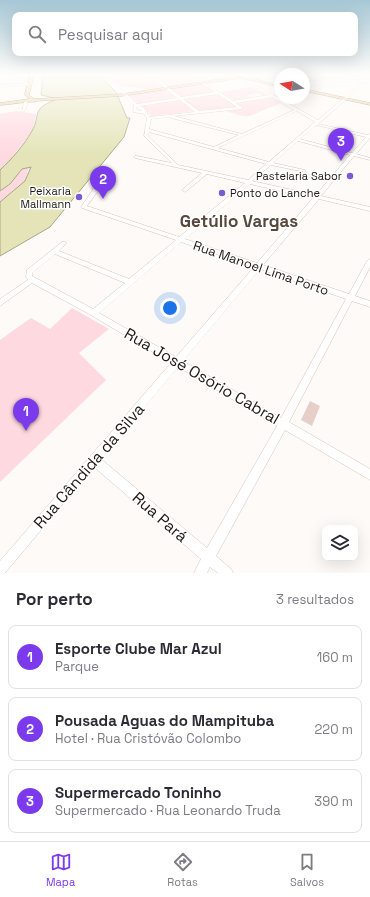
<!DOCTYPE html>
<html lang="pt">
<head>
<meta charset="utf-8">
<style>
	:root { --surface:#fff; --page:#f2f2f3; --text:#2b2b33; --muted:#7c7c81; --line:#e1e1e2; --accent:#7c3aed }
	body { margin:0; font-family:"Space Grotesk",sans-serif; background:var(--page); color:var(--text) }
	.controls { position:absolute; right:12px; bottom:12px; display:grid; overflow:hidden; border-radius:8px; box-shadow:0 4px 16px #0002 }
	.controls button { width:36px; height:36px; display:grid; place-items:center; padding:0; border:0; border-bottom:1px solid var(--line); background:var(--surface); color:var(--text); font:20px sans-serif }
	.compass { position:absolute; left:274px; top:68px; width:36px; height:36px; border-radius:50%; background:var(--surface); box-shadow:0 4px 16px #0002; rotate:281deg }
	.you { position:absolute; left:170px; top:308px; width:14px; height:14px; margin:-10px; border:3px solid #fff; border-radius:50%; background:#1a73e8; box-shadow:0 0 0 6px #1a73e833 }
	.badge { display:grid; place-items:center; width:26px; height:26px; border-radius:50%; background:var(--accent); color:#fff; font-size:13px; font-weight:700 }
	.pin { position:absolute; translate:-50% -33px; filter:drop-shadow(0 1px 2px #0008) }
	.pin::after { content:''; position:absolute; top:21px; width:14px; height:12px; background:inherit; clip-path:polygon(0 0,100% 0,50% 100%) }
	.list { margin:0; padding:0; list-style:none }
	h2 { display:flex; justify-content:space-between; align-items:center; height:52px; margin:0; padding:0 16px; font-size:17px }
	h2 small { font-size:13px; font-weight:400; color:var(--muted) }
	.list li { display:grid; grid-template-columns:26px 1fr auto; gap:12px; align-items:center; box-sizing:border-box; height:64px; margin:0 8px 8px; padding:0 8px; border:1px solid var(--line); border-radius:8px }
	.list b { display:block; font-size:15px; white-space:nowrap }
	.list p { margin:0; font-size:13px; white-space:nowrap; color:var(--muted) }
	.list em { font-size:13px; font-style:normal; color:var(--muted) }
	.icon { flex:none; width:22px; height:22px; fill:none; stroke:currentColor; stroke-width:2; stroke-linecap:round; stroke-linejoin:round }
	.map { position:relative; flex:none; width:370px; height:573px; overflow:hidden }
	.search { position:absolute; background:var(--surface); box-shadow:0 4px 16px #0002; left:12px; right:12px; top:12px; height:44px; display:flex; align-items:center; gap:10px; box-sizing:border-box; padding:0 14px; border-radius:8px; color:var(--muted); font-size:15px }
	.sheet { height:268px; background:var(--surface) }
	nav { display:flex; justify-content:space-around; align-items:center; box-sizing:border-box; height:56px; border-top:1px solid var(--line); background:var(--surface); font-size:11px; color:var(--muted) }
	nav a { display:grid; justify-items:center; gap:2px }
	nav .on { color:var(--accent) }
	.map>svg:first-child { display:block }
	.green { fill:#ffd9e0 }
	.water { fill:#e4e4b8; stroke:#a8a686 }
	.building { fill:#e7cfc9 }
	.lines { fill:none; stroke-linecap:round; stroke-linejoin:round }
	.minor-casing { stroke:#d7c3b6; stroke-width:1 }
	.major-casing { stroke:#947742; stroke-width:1 }
	.minor { fill:#fff; fill-rule:evenodd }
	.major { fill:#e5cd9d; fill-rule:evenodd }
	.poi-dot { fill:#785bd5; stroke:#fff; stroke-width:1.5 }
	.labels { text-anchor:middle; dominant-baseline:central; stroke-width:3; stroke-linejoin:round; paint-order:stroke }
	.far-poi-label { font-size:11px; fill:#1d1611; stroke:#fff; text-anchor:end }
	.street-label { font-size:13px; fill:#1d1611; stroke:#fff }
	.near-street-label { font-size:16px; fill:#1d1611; stroke:#fff }
	.district-label { font-size:17px; font-weight:bold; fill:#57473c; stroke:#fff }
</style>
</head>
<body>
<div class="map">
<svg width="370" height="573" viewBox="0 0 370 573">
	<rect width="100%" height="100%" fill="#fefaf7"/>
	<!-- green -->
	<path class="green" d="M108 75H148L164 87 147 89 120 86Z
		M152 75H188L198 81 167 86Z
		M201 83 214 91 181 98 168 88Z
		M251 87 267 95 262 96 258 93 247 95 251 98 235 101 220 92Z
		M166 88 178 98 138 104 128 94Z
		M217 93 238 107 198 111 183 99Z
		M271 97 281 103 249 116H243L225 111 244 109 235 103Z
		M179 99 195 111 152 116 142 106 143 105Z
		M17 111 36 114 33 130 10 160 0 170V114Z
		M31 167 28 170 25 181 0 202V191L10 184 22 169Z
		M72 308 109 329 79 353 106 380 0 482V340L31 318 50 329Z"/>
	<!-- water -->
	<path class="water" d="M43 75H99L116 92 127 118H130L124 137 50 227 0 256V202L25 181 31 167 22 169 10 184 0 191V170C12 159 24 145 32 131 41 115 31 109 55 100L54 98 41 95Z"/>
	<!-- building -->
	<path class="building" d="M310 401 320 406 312 426 301 420Z"/>
	<g class="lines">
		<!-- minor casing -->
		<g class="minor-casing">
			<path id="minor" d="M104 75H107L137 104 177 98 149 75H152L181 97 215 92 190 75H193L233 101 269 95 246 82 247 80 318 120 363 82 304 80V78L365 80 370 76V79L368 80 369 82H366L318 124 368 135 370 134V138L356 154 370 158V160L354 156 321 196 370 207V211L319 199 263 265 349 294 367 261 370 259V267L355 296 370 301V307L352 301 289 422 370 469V480L285 430 216 556 231 569 233 573H218L210 567 207 573H194L201 559 94 467 5 573H0V561L171 363 91 315 32 283 0 306V299L28 280 26 277 27 270 62 242H66L67 243 59 251 129 279 176 240 82 208 81 207 92 191 102 166 106 167 98 191 87 206 179 237 245 183 207 174 185 192 182 190 183 189 202 173 135 158V156H137L172 163 144 136 147 118 144 114 133 112 134 105ZM218 94 237 107 199 111 183 99ZM272 97 294 110 242 134 174 116 241 109H242V107L235 103ZM180 100 195 112 150 117 143 107 140 106ZM137 107 142 111 136 110ZM297 111 315 122 269 162 218 148ZM170 117 171 118 239 135 214 147 149 129 151 119ZM316 125 366 137 352 153 300 139ZM149 132 266 164 248 180 178 165 148 136ZM298 141 350 155 316 195 252 181 271 165 305 172V170L273 163ZM250 184 313 198 257 263 185 239ZM181 242 254 267 176 357 99 313ZM55 254 125 283 93 309 32 276V273ZM260 269 346 299 281 418 183 361ZM178 367 277 426 207 548 101 459Z
				M237 75 280 77V79L241 78Z
				M31 83 30 85 0 87V85Z
				M26 101 28 102 25 111 22 112 24 102Z"/>
		</g>
		<!-- major casing -->
		<g class="major-casing">
			<path id="major" d="M30 75H34L29 95 34 99 122 94 241 76 280 85V87L241 78 122 96 36 101 34 102C30 101 7 105 0 105V103L29 99 25 95Z
				M304 89 370 103V105L304 91Z"/>
		</g>
		<!-- minor -->
		<use href="#minor" class="minor"/>
		<!-- major -->
		<use href="#major" class="major"/>
	</g>
	<!-- sky -->
	<linearGradient id="sky" x2="0" y2="1"><stop stop-color="#a6c7d5"/><stop offset="0.48" stop-color="#fffdfb"/><stop offset="1" stop-color="#fffdfb" stop-opacity="0"/></linearGradient>
	<rect width="370" height="155" fill="url(#sky)"/>
	<!-- markers -->
	<g class="poi-dot">
		<circle cx="350" cy="176" r="4"/>
		<circle cx="222" cy="193" r="4"/>
		<circle cx="79" cy="197" r="4"/>
	</g>
	<g class="labels">
		<!-- far-poi labels -->
		<g class="far-poi-label">
			<text x="342" y="176">Pastelaria Sabor</text>
			<text x="71" y="191">Peixaria<tspan x="71" dy="13">Mallmann</tspan></text>
			<text x="230" y="193" text-anchor="start">Ponto do Lanche</text>
		</g>
		<!-- street labels -->
		<g class="street-label">
			<text transform="translate(261 268) rotate(19)">Rua Manoel Lima Porto</text>
		</g>
		<!-- near-street labels -->
		<g class="near-street-label">
			<text transform="translate(202 376) rotate(30)">Rua José Osório Cabral</text>
			<text transform="translate(89 466) rotate(-49)">Rua Cândida da Silva</text>
			<text transform="translate(160 517) rotate(41)">Rua Pará</text>
		</g>
		<!-- district labels -->
		<g class="district-label">
			<text x="239" y="221">Getúlio Vargas</text>
		</g>
	</g>
</svg>
<div class="controls">
<button><svg class="icon" aria-label="layers" viewBox="0 0 24 24"><path d="M12 4l9 5-9 5-9-5zM3 14l9 5 9-5"/></svg></button>
</div>
<svg class="compass" viewBox="-18 -18 36 36"><path d="M0-13l5 13h-10z" fill="#e53935"/><path d="M0 13l5-13h-10z" fill="#7c7c81"/></svg>
<div class="you"></div>
<div class="pin badge" style="left:26px;top:431px">1</div>
<div class="pin badge" style="left:103px;top:199px">2</div>
<div class="pin badge" style="left:341px;top:161px">3</div>
<div class="search"><svg class="icon" aria-label="search" viewBox="0 0 24 24"><circle cx="10" cy="10" r="6"/><path d="M15 15l6 6"/></svg>Pesquisar aqui</div>
</div>
<section class="sheet">
<h2>Por perto<small>3 resultados</small></h2>
<ul class="list">
<li><span class="badge">1</span><div><b>Esporte Clube Mar Azul</b><p>Parque</p></div><em>160 m</em></li>
<li><span class="badge">2</span><div><b>Pousada Aguas do Mampituba</b><p>Hotel · Rua Cristóvão Colombo</p></div><em>220 m</em></li>
<li><span class="badge">3</span><div><b>Supermercado Toninho</b><p>Supermercado · Rua Leonardo Truda</p></div><em>390 m</em></li>
</ul>
</section>
<nav>
<a class="on"><svg class="icon" aria-label="map" viewBox="0 0 24 24"><path d="M3 6l6-2 6 2 6-2v14l-6 2-6-2-6 2zM9 4v14M15 6v14"/></svg>Mapa</a>
<a><svg class="icon" aria-label="directions" viewBox="0 0 24 24"><path d="M12 3l9 9-9 9-9-9zM9 14v-3h6M13 9l2 2-2 2"/></svg>Rotas</a>
<a><svg class="icon" aria-label="saved" viewBox="0 0 24 24"><path d="M7 4h10v16l-5-4-5 4z"/></svg>Salvos</a>
</nav>
</body>
</html>
